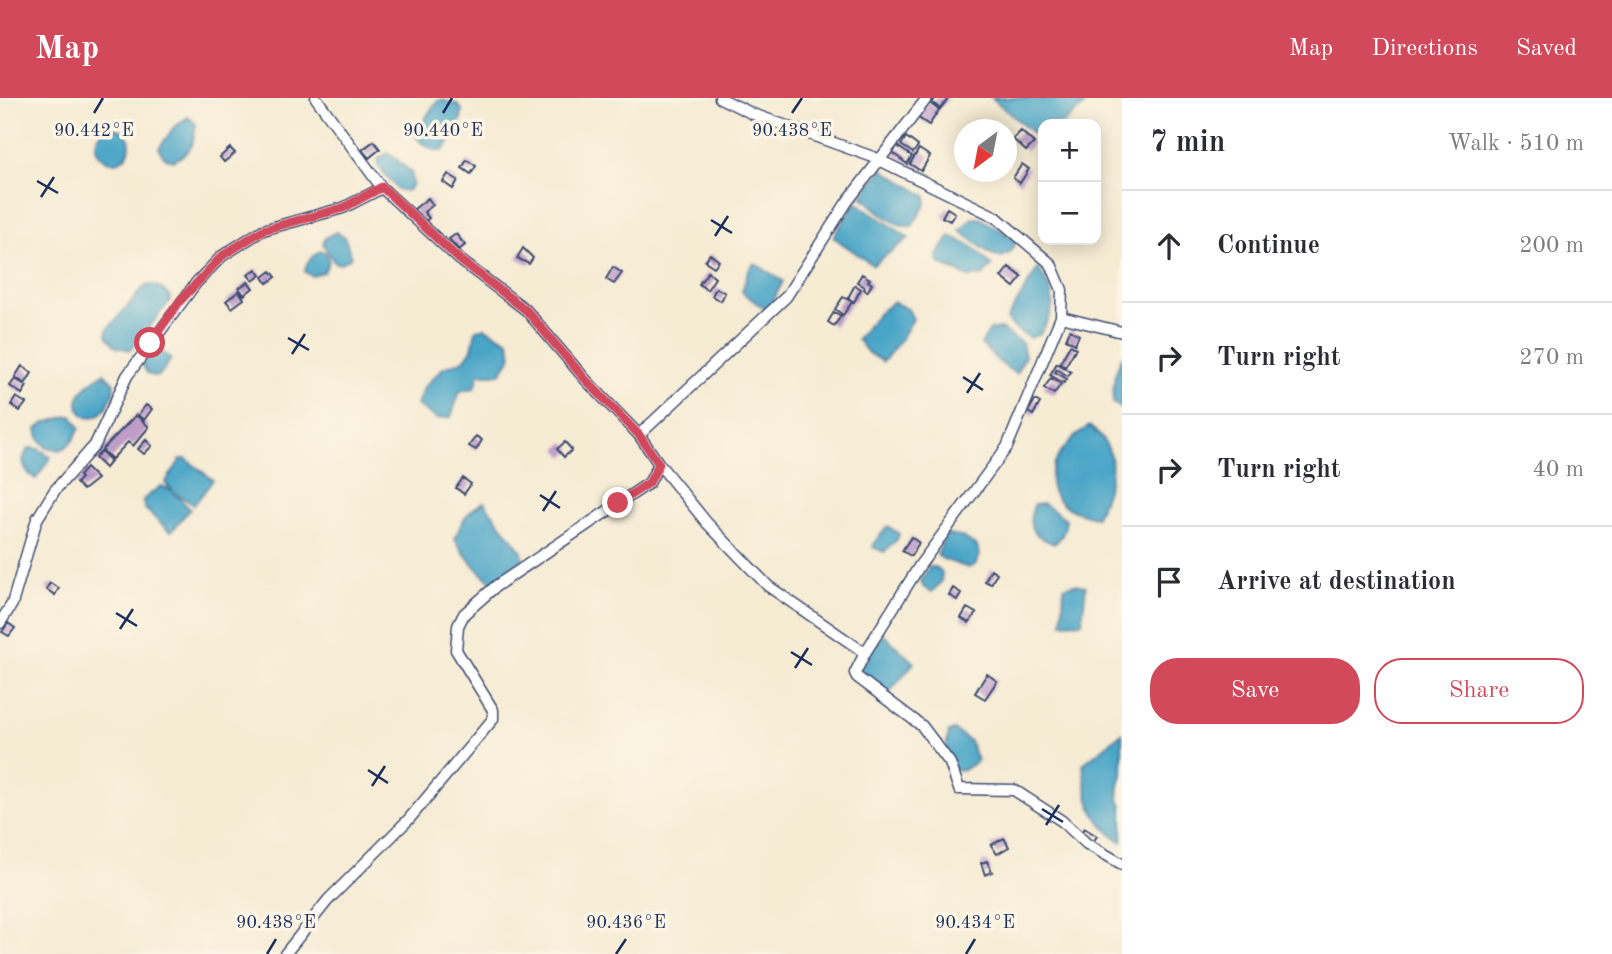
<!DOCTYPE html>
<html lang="en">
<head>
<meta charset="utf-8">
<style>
	:root { --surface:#fff; --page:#f7f7f7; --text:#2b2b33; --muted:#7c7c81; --line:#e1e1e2; --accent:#d1495b }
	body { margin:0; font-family:"Old Standard TT",serif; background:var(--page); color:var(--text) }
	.controls { position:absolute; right:21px; top:21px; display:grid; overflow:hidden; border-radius:14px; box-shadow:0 4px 18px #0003 }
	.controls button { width:63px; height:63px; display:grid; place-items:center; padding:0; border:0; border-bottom:2px solid var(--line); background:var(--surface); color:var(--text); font:35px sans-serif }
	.compass { position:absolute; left:954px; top:21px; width:63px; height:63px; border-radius:50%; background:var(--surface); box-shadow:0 4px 18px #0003; rotate:212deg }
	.stop { position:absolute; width:21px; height:21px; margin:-16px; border:5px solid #d1495b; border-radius:50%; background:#fff }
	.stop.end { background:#d1495b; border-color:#fff; box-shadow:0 2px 7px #0008 }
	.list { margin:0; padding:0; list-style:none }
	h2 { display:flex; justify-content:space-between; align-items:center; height:91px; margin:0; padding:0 28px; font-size:30px }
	h2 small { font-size:23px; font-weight:400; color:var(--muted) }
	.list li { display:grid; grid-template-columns:46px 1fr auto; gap:21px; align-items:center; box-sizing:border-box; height:112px; padding:0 28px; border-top:2px solid var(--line) }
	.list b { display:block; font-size:26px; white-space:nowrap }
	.list em { font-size:23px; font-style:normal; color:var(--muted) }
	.actions { display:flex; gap:14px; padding:21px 28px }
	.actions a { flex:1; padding:16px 0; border:2px solid var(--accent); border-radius:28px; text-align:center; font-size:24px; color:var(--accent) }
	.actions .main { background:var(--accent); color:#fff }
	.icon { flex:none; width:38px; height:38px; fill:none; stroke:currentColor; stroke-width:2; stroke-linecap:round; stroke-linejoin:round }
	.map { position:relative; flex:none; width:1122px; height:856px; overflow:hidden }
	header { display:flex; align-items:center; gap:42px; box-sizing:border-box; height:98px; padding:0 35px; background:var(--accent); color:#fff }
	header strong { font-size:33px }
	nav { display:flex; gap:38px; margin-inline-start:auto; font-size:24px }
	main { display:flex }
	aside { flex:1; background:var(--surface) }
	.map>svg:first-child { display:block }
	.water { fill:#49a5c7; stroke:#326a92; stroke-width:2 }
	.building { fill:#be9dc9 }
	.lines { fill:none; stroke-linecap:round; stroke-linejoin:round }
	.minor-casing { stroke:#3c4b70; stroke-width:13 }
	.minor { stroke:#fff; stroke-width:10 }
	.route { stroke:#d1495b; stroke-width:9 }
	.ticks { fill:none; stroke:#1b2f5e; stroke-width:2.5 }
	.ticks-label { font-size:18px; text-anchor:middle; fill:#1b2f5e; stroke:#fcf5e5; stroke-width:7; stroke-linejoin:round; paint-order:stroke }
</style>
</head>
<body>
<header>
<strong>Map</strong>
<nav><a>Map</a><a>Directions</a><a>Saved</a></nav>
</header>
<main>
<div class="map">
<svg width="1122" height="856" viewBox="0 0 1122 856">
	<rect width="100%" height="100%" fill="#fcf5e5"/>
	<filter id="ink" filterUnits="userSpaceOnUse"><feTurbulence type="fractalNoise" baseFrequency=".0143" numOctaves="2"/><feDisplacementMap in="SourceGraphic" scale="14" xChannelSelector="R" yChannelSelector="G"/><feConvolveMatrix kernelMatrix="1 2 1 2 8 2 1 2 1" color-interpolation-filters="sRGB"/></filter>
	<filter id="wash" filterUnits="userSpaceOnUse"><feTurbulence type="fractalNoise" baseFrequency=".00686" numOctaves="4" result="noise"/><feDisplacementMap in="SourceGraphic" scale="28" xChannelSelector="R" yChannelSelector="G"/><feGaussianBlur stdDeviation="1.57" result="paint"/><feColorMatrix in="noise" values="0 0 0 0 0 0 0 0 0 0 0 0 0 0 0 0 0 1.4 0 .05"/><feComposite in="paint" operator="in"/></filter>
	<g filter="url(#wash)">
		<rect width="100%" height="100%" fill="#f6ebd3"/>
		<!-- water -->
		<path class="water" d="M992 0H1092L1063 26H1043V39L1036 38Z
			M441 2 457 6 462 12C462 28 452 40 443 53 432 53 420 46 415 36L436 4Z
			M188 19 196 26C193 47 193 53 173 63 166 61 161 58 159 50L174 29Z
			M96 47a17 17 0 1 1 34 0a17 17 0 1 1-34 0Z
			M389 55 411 74 413 87 407 93 398 92 377 66 379 60Z
			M882 71 926 98V106L912 128C893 130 875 110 862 98Z
			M856 104 909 140 873 167 833 139Z
			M972 120H980L1017 142 1010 155 1002 159 991 156 960 133Z
			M336 134 344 138 351 157 350 160 339 166 334 164 323 146 325 140Z
			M950 138 973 149 992 168 982 178 968 179 939 165 937 158Z
			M320 153 325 154 329 163 324 174 312 178 305 174C305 165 313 157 320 153Z
			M754 165 783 183 771 207 766 212 742 194 747 176Z
			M1038 170C1056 199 1058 207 1040 236L1030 240 1014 230 1007 221Z
			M152 187 159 189 170 198V203L131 252 116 249 107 238V232L145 188Z
			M893 204 908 211 913 221 902 240 883 264 868 255 857 241 878 216Z
			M485 230 509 243 512 258 500 276H479L475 290 460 293 451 319 437 321 417 307 423 290 443 270 464 262 472 251 476 232Z
			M1001 231 1022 245 1025 258 1016 276 999 264 981 246 990 232Z
			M154 252H160L171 261 159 278C150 279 146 275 143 268L144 263Z
			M1122 258V311L1113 305C1112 289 1115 273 1122 258Z
			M104 275 114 285C115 297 105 319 91 319 86 320 84 317 81 314 70 299 92 282 104 275Z
			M68 318H72L80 330 72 344 61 352 47 350 39 341 37 331 45 325Z
			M1089 328C1122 353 1114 378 1096 419 1029 408 1045 357 1089 328Z
			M30 350 39 351 51 359 36 381C24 374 18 362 30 350Z
			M181 361H186L213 382 194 407 173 394 190 411 172 433 168 432 144 410 143 402 161 388 173 393 165 385Z
			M484 404 522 454 523 462 492 484C476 473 465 458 455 441 461 424 467 413 484 404Z
			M1044 406 1066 421C1065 432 1063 439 1054 446 1033 437 1025 431 1034 407Z
			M888 428 899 436 897 442 884 454 873 449V446Z
			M946 436 962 439 977 448 980 458 975 467 968 470 943 461 937 457Z
			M929 469H936L942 475 941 484 932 494 923 489 921 482Z
			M1074 486 1086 488 1082 524 1062 525 1064 489Z
			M883 536 914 565 888 596 857 576Z
			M954 632 970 643 977 663 962 673 955 671C947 658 944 650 949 634Z
			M1122 635C1122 648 1122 662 1122 675 1120 686 1115 697 1122 708V744C1090 723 1087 702 1083 666Z"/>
		<g id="blocks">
			<!-- building -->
			<path class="building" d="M936 0H949L940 11 932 4Z
				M928 4 939 12 929 27 917 19Z
				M1021 33 1034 45 1026 53 1013 41Z
				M906 39 918 48 913 55 901 47Z
				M374 43 380 51 369 60 362 52Z
				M897 48 912 58 907 66 893 55Z
				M230 50 235 55 224 64 220 59Z
				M919 51 930 58 921 73 910 66Z
				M467 62 476 68 471 76 462 70Z
				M1022 66 1029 71 1020 85 1013 80Z
				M448 76 458 82 453 91 443 84Z
				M428 100 433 107 424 114 429 120 424 125 413 112Z
				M947 110 955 115 950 123 942 119Z
				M456 136 465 147 459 152 449 141Z
				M523 150 533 160 529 166 517 160Z
				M710 156 719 163 714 169 705 163Z
				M613 169 622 175 614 186 606 181Z
				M1009 169 1022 179 1014 189 1001 179Z
				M256 171 261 177 253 183 248 177Z
				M271 173 276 179 267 185 263 179Z
				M708 174 715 180 707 192 699 186Z
				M862 176 870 181 868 183 872 186 867 194 864 191 865 189 857 184Z
				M248 184 253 190 244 197 239 190Z
				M855 187 861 191 854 204 848 200Z
				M716 190 725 195 721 203 712 198Z
				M239 193 244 201 232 210 226 203Z
				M843 199 852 204 843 217 835 211Z
				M834 214 841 218 834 228 828 224Z
				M1070 232 1079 237 1075 246 1066 241Z
				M1070 247 1076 250 1065 269 1060 265Z
				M1057 265 1071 274 1068 278 1057 271 1055 274 1067 281 1064 285 1050 277Z
				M22 268 32 275 25 286 15 279Z
				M1051 280 1061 286 1054 296 1044 290Z
				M15 281 27 288 22 296 10 288Z
				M16 299 26 305 20 313 11 307Z
				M1035 302 1040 305 1033 317 1028 314Z
				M146 307 152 311 144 322 138 317Z
				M136 317 149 329 133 348 128 344 112 361 102 352Z
				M476 338 482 342 476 352 469 348Z
				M146 342 152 348 144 356 138 351Z
				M565 344 572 352 564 359 557 351Z
				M101 353 111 363 105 370 95 360Z
				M86 370 97 381 83 392 76 385 81 380 79 378Z
				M463 380 471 386 464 396 456 390Z
				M911 439 919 445 911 458 902 453Z
				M991 471 997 475 991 486 985 483Z
				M50 485 59 490 55 497 46 491Z
				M953 490 961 495 957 502 949 497Z
				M967 510 976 515 969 525 961 520Z
				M8 525 15 530 9 538 2 534Z
				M987 576 997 583 985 601 975 595Z
				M1084 730 1097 738 1093 744 1081 735Z
				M1004 740 1009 749 997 756 991 747Z
				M987 763 992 774 985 777 981 765Z"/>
		</g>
	</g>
	<g filter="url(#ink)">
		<use href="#blocks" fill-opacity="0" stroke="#3c4b70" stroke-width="2"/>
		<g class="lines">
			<!-- minor casing -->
			<g class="minor-casing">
				<path id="minor" d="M316 0 382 90 460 162 526 212 585 281 639 337
					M720 0 753 16 873 59 996 119 1051 166 1062 192 1061 219 1122 234
					M659 366 707 425 768 488 865 555 920 467 1007 349 1061 219
					M0 525 12 506 37 421 55 392 95 347 127 278 196 185 222 158 263 132 343 110 382 90
					M865 555 855 575 857 579 922 628 950 665 959 691 1014 692 1062 723 1087 746 1122 766
					M285 856 328 802 409 721 493 621V612L456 552 458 528 464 516 496 488 649 385 659 366 639 337 786 199 847 104 927 0"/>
			</g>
			<!-- minor -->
			<use href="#minor" class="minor"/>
		</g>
	</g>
	<g class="lines" filter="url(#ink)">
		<!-- route -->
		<path class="route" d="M150 245 180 203 222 158 263 132 343 110 382 89 460 162 526 212 585 281 639 337 659 366 649 385 618 405"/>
	</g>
	<!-- ticks -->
	<path class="ticks" d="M94 15 103 0M443 15 452 0M792 15 802 0M37 83 58 95M41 99 54 79M711 122 732 135M715 138 728 118M288 240 309 252M292 256 305 236M963 279 983 292M967 295 980 275M540 397 560 410M543 413 556 393M116 515 137 528M120 531 133 511M791 554 812 567M795 570 808 550M368 672 388 685M372 688 385 668M1042 711 1063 724M1046 727 1059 707M267 856 276 841M616 856 626 841M966 856 975 841"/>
	<g class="ticks-label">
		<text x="94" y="38">90.442°E</text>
		<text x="443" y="38">90.440°E</text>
		<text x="792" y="38">90.438°E</text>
		<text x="276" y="830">90.438°E</text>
		<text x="626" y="830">90.436°E</text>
		<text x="975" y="830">90.434°E</text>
	</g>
</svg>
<div class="controls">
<button>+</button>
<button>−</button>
</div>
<svg class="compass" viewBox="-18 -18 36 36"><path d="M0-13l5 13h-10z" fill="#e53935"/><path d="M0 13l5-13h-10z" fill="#7c7c81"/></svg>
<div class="stop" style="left:150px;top:245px"></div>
<div class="stop end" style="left:618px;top:405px"></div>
</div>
<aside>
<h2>7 min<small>Walk · 510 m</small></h2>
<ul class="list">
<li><svg class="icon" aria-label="ahead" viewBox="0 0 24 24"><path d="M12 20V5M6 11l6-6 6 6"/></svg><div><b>Continue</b></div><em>200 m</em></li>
<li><svg class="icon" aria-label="right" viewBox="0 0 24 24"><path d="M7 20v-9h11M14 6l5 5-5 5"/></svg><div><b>Turn right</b></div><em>270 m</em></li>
<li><svg class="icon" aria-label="right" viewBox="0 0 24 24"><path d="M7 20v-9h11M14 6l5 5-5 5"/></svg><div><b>Turn right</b></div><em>40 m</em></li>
<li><svg class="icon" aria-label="arrive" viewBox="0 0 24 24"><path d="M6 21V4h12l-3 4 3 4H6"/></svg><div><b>Arrive at destination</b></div></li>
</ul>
<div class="actions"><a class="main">Save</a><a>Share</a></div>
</aside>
</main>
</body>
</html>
